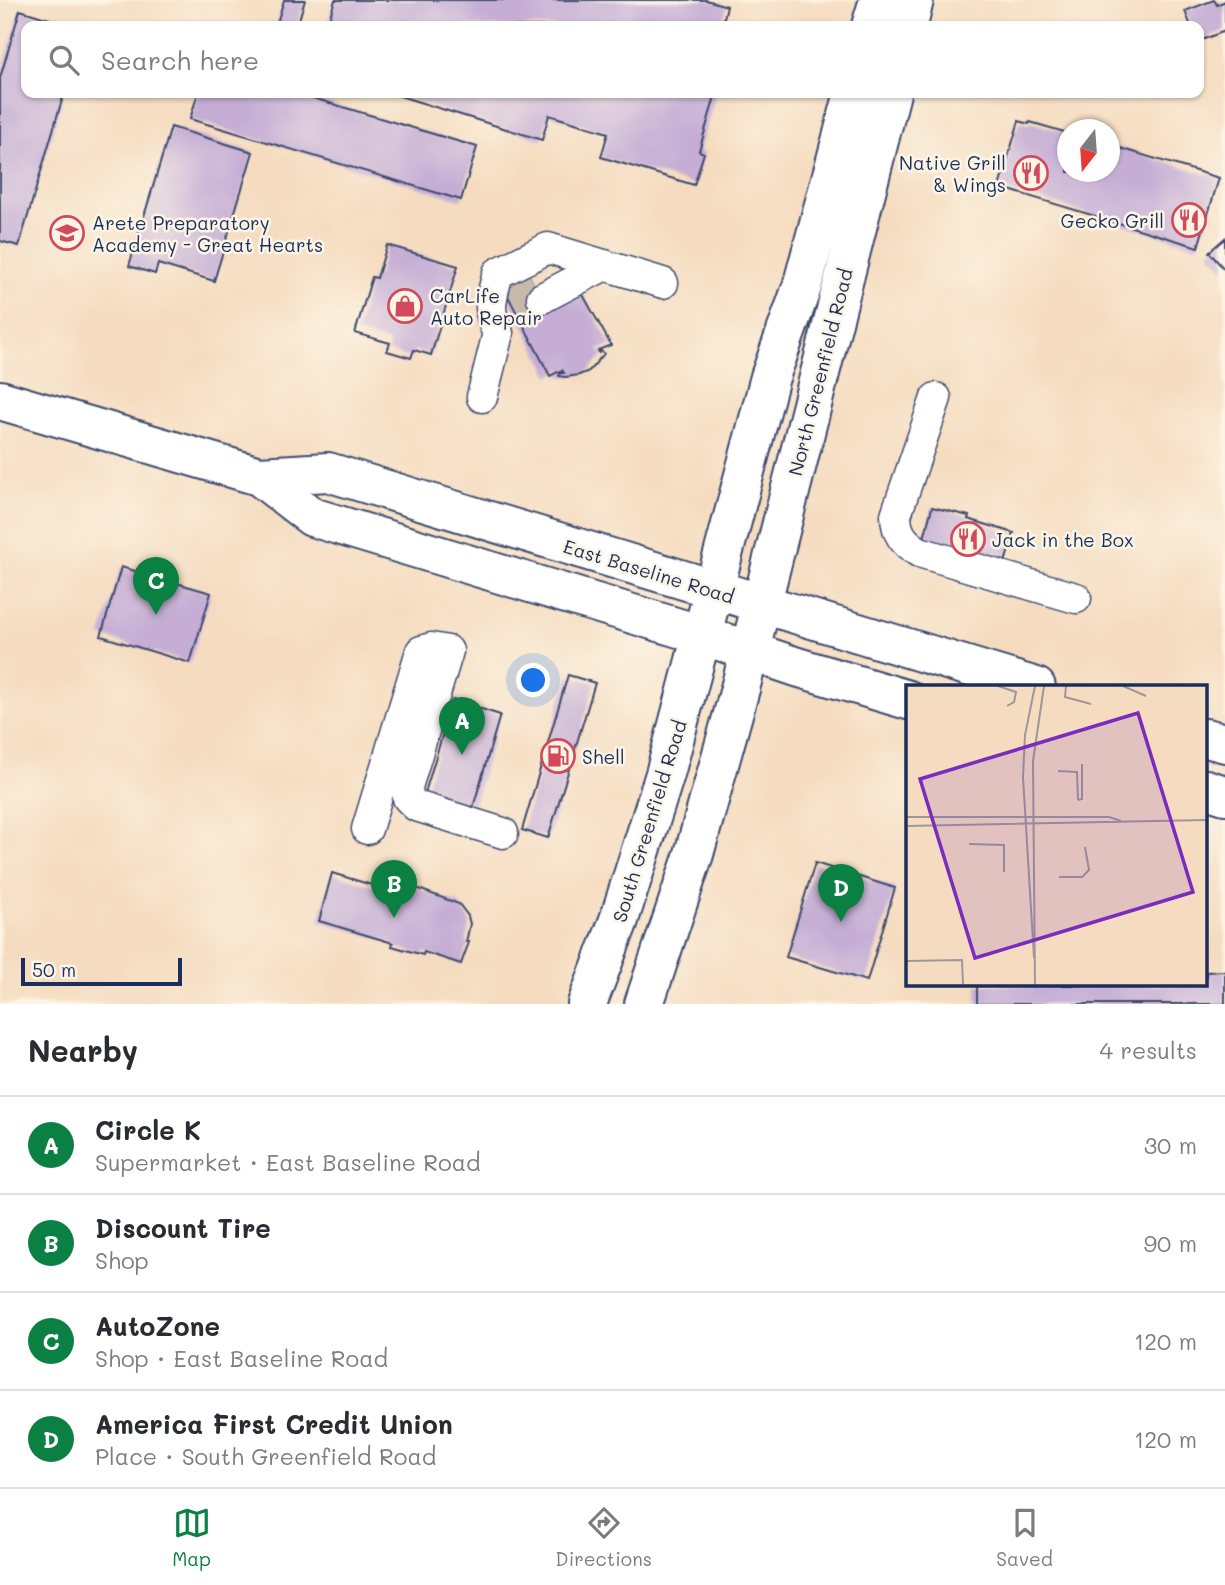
<!DOCTYPE html>
<html lang="en">
<head>
<meta charset="utf-8">
<style>
	:root { --surface:#fff; --page:#f2f2f3; --text:#2b2b33; --muted:#7c7c81; --line:#e1e1e2; --accent:#0b8043 }
	body { margin:0; font-family:Mali,sans-serif; background:var(--page); color:var(--text) }
	.compass { position:absolute; left:1057px; top:119px; width:63px; height:63px; border-radius:50%; background:var(--surface); box-shadow:0 2px 5px #0004; rotate:197deg }
	.scale { position:absolute; left:21px; bottom:18px; width:161px; box-sizing:border-box; padding-left:7px; border:4px solid #1b2f5e; border-top:0; font-size:19px; line-height:24px; white-space:nowrap; color:#1b2f5e; -webkit-text-stroke:5px #fcf5e5; paint-order:stroke }
	.you { position:absolute; left:534px; top:681px; width:24px; height:24px; margin:-18px; border:5px solid #fff; border-radius:50%; background:#1a73e8; box-shadow:0 0 0 10px #1a73e833 }
	.badge { display:grid; place-items:center; width:46px; height:46px; border-radius:50%; background:var(--accent); color:#fff; font-size:23px; font-weight:700 }
	.pin { position:absolute; translate:-50% -58px; filter:drop-shadow(0 2px 4px #0008) }
	.pin::after { content:''; position:absolute; top:37px; width:24px; height:21px; background:inherit; clip-path:polygon(0 0,100% 0,50% 100%) }
	.list { margin:0; padding:0; list-style:none }
	h2 { display:flex; justify-content:space-between; align-items:center; height:91px; margin:0; padding:0 28px; font-size:30px }
	h2 small { font-size:23px; font-weight:400; color:var(--muted) }
	.list li { display:grid; grid-template-columns:46px 1fr auto; gap:21px; align-items:center; box-sizing:border-box; height:98px; padding:0 28px; border-top:2px solid var(--line) }
	.list b { display:block; font-size:26px; white-space:nowrap }
	.list p { margin:0; font-size:23px; white-space:nowrap; color:var(--muted) }
	.list em { font-size:23px; font-style:normal; color:var(--muted) }
	.icon { flex:none; width:38px; height:38px; fill:none; stroke:currentColor; stroke-width:2; stroke-linecap:round; stroke-linejoin:round }
	.map { position:relative; flex:none; width:1225px; height:1004px; overflow:hidden }
	.search { position:absolute; background:var(--surface); box-shadow:0 2px 5px #0004; left:21px; right:21px; top:21px; height:77px; display:flex; align-items:center; gap:18px; box-sizing:border-box; padding:0 24px; border-radius:14px; color:var(--muted); font-size:26px }
	.sheet { height:483px; background:var(--surface) }
	nav { display:flex; justify-content:space-around; align-items:center; box-sizing:border-box; height:98px; border-top:2px solid var(--line); background:var(--surface); font-size:19px; color:var(--muted) }
	nav a { display:grid; justify-items:center; gap:4px }
	nav .on { color:var(--accent) }
	.map>svg:first-child { display:block }
	.building { fill:#c5add5 }
	.lines { fill:none; stroke-linecap:round; stroke-linejoin:round }
	.minor-tunnel { stroke:#c9b9ac; stroke-width:30; stroke-dasharray:30 15; stroke-linecap:butt }
	.minor-casing { stroke:#3c496d; stroke-width:33 }
	.major-casing { stroke:#3c496d; stroke-width:42 }
	.minor { stroke:#fff; stroke-width:30 }
	.major { stroke:#fff; stroke-width:38 }
	.labels { text-anchor:middle; dominant-baseline:central; stroke-width:5; stroke-linejoin:round; paint-order:stroke }
	.poi-label { font-size:19px; fill:#1b2f5e; stroke:#fcf5e5; text-anchor:start }
	.street-label { font-size:19px; fill:#1b2f5e; stroke:#fcf5e5 }
	.inset-road { fill:none; stroke:#9e9799; stroke-width:2 }
	.view { fill:#7b2cbf; fill-opacity:0.15; stroke:#7b2cbf; stroke-width:3.5 }
	.inset-edge { fill:none; stroke:#1b2f5e; stroke-width:3.5 }
</style>
</head>
<body>
<div class="map">
<svg width="1225" height="1004" viewBox="0 0 1225 1004">
	<rect width="100%" height="100%" fill="#fcf5e5"/>
	<filter id="ink" filterUnits="userSpaceOnUse"><feTurbulence type="fractalNoise" baseFrequency=".0143" numOctaves="2"/><feDisplacementMap in="SourceGraphic" scale="14" xChannelSelector="R" yChannelSelector="G"/><feConvolveMatrix kernelMatrix="1 2 1 2 8 2 1 2 1" color-interpolation-filters="sRGB"/></filter>
	<filter id="wash" filterUnits="userSpaceOnUse"><feTurbulence type="fractalNoise" baseFrequency=".00686" numOctaves="4" result="noise"/><feDisplacementMap in="SourceGraphic" scale="28" xChannelSelector="R" yChannelSelector="G"/><feGaussianBlur stdDeviation="1.57" result="paint"/><feColorMatrix in="noise" values="0 0 0 0 0 0 0 0 0 0 0 0 0 0 0 0 0 1.4 0 .05"/><feComposite in="paint" operator="in"/></filter>
	<g filter="url(#wash)">
		<rect width="100%" height="100%" fill="#f5dcc0"/>
		<g id="blocks">
			<!-- building -->
			<path class="building" d="M284 0H305L297 26H276Z
				M335 0H706L727 6 722 26H327Z
				M1214 0 1217 5 1225 1V31L1199 41V26H1191L1185 11Z
				M20 10 72 26H26V93H64L19 246 0 241V78Z
				M198 93H296L477 147 461 200 190 119Z
				M390 93H716L699 151 704 153 694 185 601 157 608 133 549 115 542 140Z
				M1019 121 1029 124 1030 122 1068 133V172H1110V145L1219 178 1198 247 999 187Z
				M171 127 253 152 214 281 158 264 155 274 129 266Z
				M1225 238V270L1209 252Z
				M387 245 458 266 431 355 414 350 411 358 387 351 390 343 355 333 372 277 377 278Z
				M521 261 543 301 577 284 611 345 598 350 599 353 601 351 604 353 603 355 589 371 579 375 565 377 559 376 560 373H564L562 370 550 376 497 275Z
				M932 507 969 516 968 519 1014 533 1003 569 922 546Z
				M121 567 211 593 190 663 101 636Z
				M568 675 595 683 548 838 522 830Z
				M453 700 500 715 472 811 424 796Z
				M815 863 895 888 867 981 786 957Z
				M332 873 408 896 411 886 459 904 468 916 470 924 466 942H469L461 964 424 952 423 955 392 946 393 943 319 921Z
				M1225 971V1004H977V985H1206V972Z"/>
		</g>
	</g>
	<g filter="url(#ink)">
		<use href="#blocks" fill-opacity="0" stroke="#3c496d" stroke-width="2"/>
		<g class="lines">
			<!-- minor-tunnel -->
			<path class="minor-tunnel" d="M506 290 530 276
				M517 311 542 298"/>
			<!-- minor casing -->
			<g class="minor-casing">
				<path id="minor" d="M542 298 605 265
					M482 397 498 333C486 310 492 296 498 273L548 248 663 283
					M936 398 896 515C896 533 904 543 919 552L1076 598
					M367 829 421 651 431 648 448 651 407 787 408 798 416 806 503 833"/>
			</g>
			<!-- major casing -->
			<g class="major-casing">
				<path id="major" d="M871 26 879 0
					M908 26 914 0
					M0 400 259 476 328 472 1036 687
					M259 476 312 517 702 635 797 667 908 700
					M1206 738 1225 743
					M1206 789 1225 795
					M587 1004 619 920 665 774 770 377 802 287 854 93
					M644 1004 694 854 740 689 891 93"/>
			</g>
			<!-- minor -->
			<use href="#minor" class="minor"/>
			<!-- major -->
			<use href="#major" class="major"/>
		</g>
	</g>
	<!-- icons -->
	<defs>
		<g id="restaurant-ring" transform="scale(1.75)"><circle r="9.5" fill="#fcf5e5" stroke="#d1495b" stroke-width="1.5"/><path d="M-5-6h1v4h1v-4h1v4h1v-4h1v5L-1.5 .5V6h-2V.5L-5-1ZM5-6V6H3V1.5H1.5Q1.5-4 5-6Z" fill="#d1495b"/></g>
		<g id="school-ring" transform="scale(1.75)"><circle r="9.5" fill="#fcf5e5" stroke="#d1495b" stroke-width="1.5"/><path d="M0-5L7-2L0 1L-7-2ZM-4 1L0 2.5L4 1V4Q0 6-4 4Z" fill="#d1495b"/></g>
		<g id="shop-ring" transform="scale(1.75)"><circle r="9.5" fill="#fcf5e5" stroke="#d1495b" stroke-width="1.5"/><path d="M-5-2.5h2.3a2.7 3.5 0 0 1 5.4 0H5L5.5 6h-11ZM-1.5-2.5h3a1.5 2.3 0 0 0-3 0Z" fill="#d1495b"/></g>
		<g id="fuel-ring" transform="scale(1.75)"><circle r="9.5" fill="#fcf5e5" stroke="#d1495b" stroke-width="1.5"/><path d="M-5.5-6h7V0h2V4h1.3V-2.5L3-4.5l.8-.8L6-3V5H2.5V1h-1V6h-7ZM-4.2-4.7v3.2H.2V-4.7Z" fill="#d1495b"/></g>
	</defs>
	<g fill-rule="evenodd">
		<use href="#restaurant-ring" x="1031" y="173"/>
		<use href="#restaurant-ring" x="1189" y="220"/>
		<use href="#school-ring" x="67" y="233"/>
		<use href="#shop-ring" x="405" y="306"/>
		<use href="#restaurant-ring" x="968" y="539"/>
		<use href="#fuel-ring" x="558" y="756"/>
	</g>
	<g class="labels">
		<!-- poi labels -->
		<g class="poi-label">
			<text x="1006" y="162" text-anchor="end">Native Grill<tspan x="1006" dy="22">&amp; Wings</tspan></text>
			<text x="1164" y="220" text-anchor="end">Gecko Grill</text>
			<text x="92" y="222">Arete Preparatory<tspan x="92" dy="22">Academy - Great Hearts</tspan></text>
			<text x="430" y="295">CarLife<tspan x="430" dy="22">Auto Repair</tspan></text>
			<text x="992" y="539">Jack in the Box</text>
			<text x="582" y="756">Shell</text>
		</g>
		<!-- street labels -->
		<g class="street-label">
			<text transform="translate(820 372) rotate(-76)">North Greenfield Road</text>
			<text transform="translate(649 571) rotate(17)">East Baseline Road</text>
			<text transform="translate(649 821) rotate(-73)">South Greenfield Road</text>
		</g>
	</g>
	<!-- overview -->
	<g transform="translate(906 685)">
		<rect width="301" height="301" fill="#f5dcc0"/>
		<path class="inset-road" d="M92 1 110 7 108 17 101 21M160 1 159 12 185 19M217 1 240 11M152 86 171 87 172 115M172 115 176 114V79M0 132H203L215 136M0 141 301 135M63 159 98 160V187M153 192H176L183 185 179 162M128 273 117 92 119 50 129 1M0 276 56 275 57 300M129 300 127 76 138 1"/>
		<path class="view" d="M232 28 287 207 69 273 14 94Z"/>
		<rect width="301" height="301" class="inset-edge"/>
	</g>
</svg>
<svg class="compass" viewBox="-18 -18 36 36"><path d="M0-13l5 13h-10z" fill="#e53935"/><path d="M0 13l5-13h-10z" fill="#7c7c81"/></svg>
<div class="scale">50 m</div>
<div class="you"></div>
<div class="pin badge" style="left:462px;top:755px">A</div>
<div class="pin badge" style="left:394px;top:918px">B</div>
<div class="pin badge" style="left:156px;top:615px">C</div>
<div class="pin badge" style="left:841px;top:922px">D</div>
<div class="search"><svg class="icon" aria-label="search" viewBox="0 0 24 24"><circle cx="10" cy="10" r="6"/><path d="M15 15l6 6"/></svg>Search here</div>
</div>
<section class="sheet">
<h2>Nearby<small>4 results</small></h2>
<ul class="list">
<li><span class="badge">A</span><div><b>Circle K</b><p>Supermarket · East Baseline Road</p></div><em>30 m</em></li>
<li><span class="badge">B</span><div><b>Discount Tire</b><p>Shop</p></div><em>90 m</em></li>
<li><span class="badge">C</span><div><b>AutoZone</b><p>Shop · East Baseline Road</p></div><em>120 m</em></li>
<li><span class="badge">D</span><div><b>America First Credit Union</b><p>Place · South Greenfield Road</p></div><em>120 m</em></li>
</ul>
</section>
<nav>
<a class="on"><svg class="icon" aria-label="map" viewBox="0 0 24 24"><path d="M3 6l6-2 6 2 6-2v14l-6 2-6-2-6 2zM9 4v14M15 6v14"/></svg>Map</a>
<a><svg class="icon" aria-label="directions" viewBox="0 0 24 24"><path d="M12 3l9 9-9 9-9-9zM9 14v-3h6M13 9l2 2-2 2"/></svg>Directions</a>
<a><svg class="icon" aria-label="saved" viewBox="0 0 24 24"><path d="M7 4h10v16l-5-4-5 4z"/></svg>Saved</a>
</nav>
</body>
</html>
